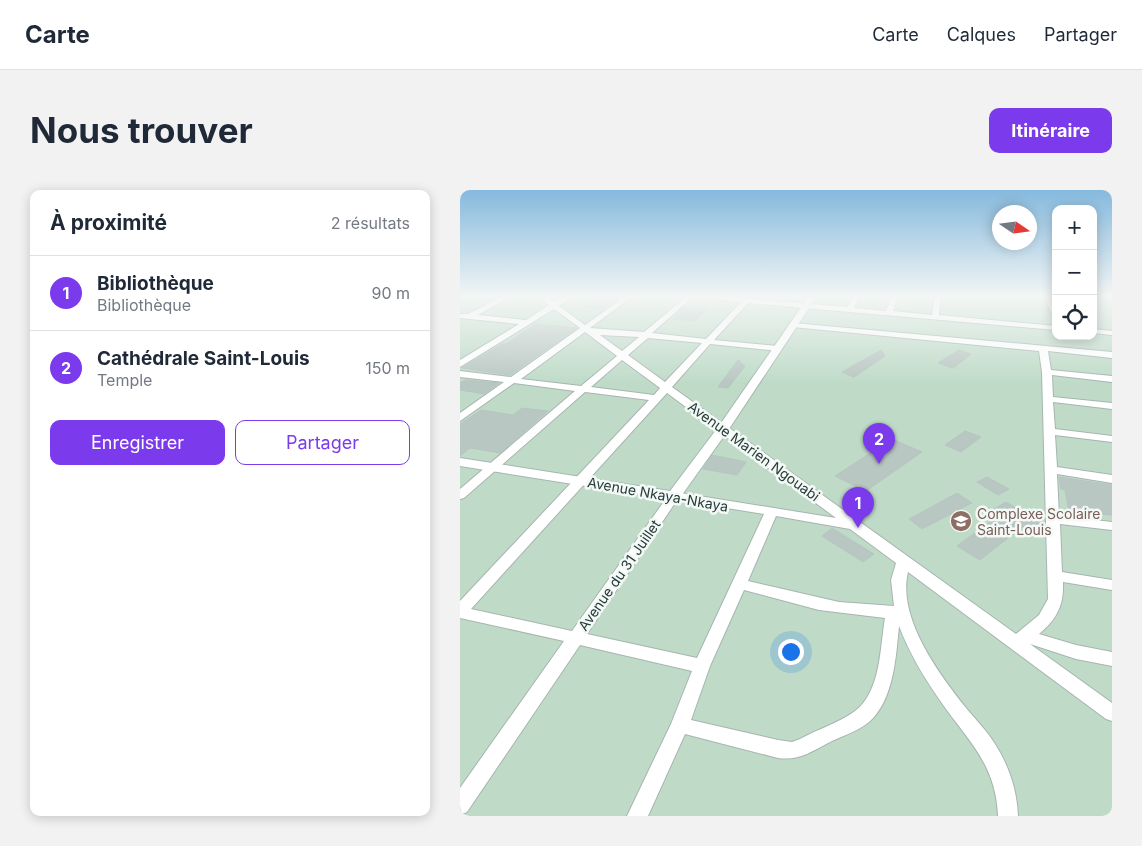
<!DOCTYPE html>
<html lang="fr">
<head>
<meta charset="utf-8">
<style>
	:root { --surface:#fff; --page:#f2f2f3; --text:#1f2937; --muted:#747a83; --line:#e0e1e3; --accent:#7c3aed }
	body { margin:0; font-family:Inter,sans-serif; background:var(--page); color:var(--text) }
	.controls { position:absolute; right:15px; top:15px; display:grid; overflow:hidden; border-radius:10px; box-shadow:0 2px 12px #0003 }
	.controls button { width:45px; height:45px; display:grid; place-items:center; padding:0; border:0; border-bottom:1px solid var(--line); background:var(--surface); color:var(--text); font:25px sans-serif }
	.compass { position:absolute; left:532px; top:15px; width:45px; height:45px; border-radius:50%; background:var(--surface); box-shadow:0 2px 12px #0003; rotate:103deg }
	.you { position:absolute; left:330px; top:461px; width:18px; height:18px; margin:-12px; border:4px solid #fff; border-radius:50%; background:#1a73e8; box-shadow:0 0 0 8px #1a73e833 }
	.badge { display:grid; place-items:center; width:32px; height:32px; border-radius:50%; background:var(--accent); color:#fff; font-size:16px; font-weight:700 }
	.pin { position:absolute; translate:-50% -41px; filter:drop-shadow(0 1px 2px #0008) }
	.pin::after { content:''; position:absolute; top:26px; width:18px; height:15px; background:inherit; clip-path:polygon(0 0,100% 0,50% 100%) }
	.list { margin:0; padding:0; list-style:none }
	h2 { display:flex; justify-content:space-between; align-items:center; height:65px; margin:0; padding:0 20px; font-size:21px }
	h2 small { font-size:16px; font-weight:400; color:var(--muted) }
	.list li { display:grid; grid-template-columns:32px 1fr auto; gap:15px; align-items:center; box-sizing:border-box; height:75px; padding:0 20px; border-top:1px solid var(--line) }
	.list b { display:block; font-size:19px; white-space:nowrap }
	.list p { margin:0; font-size:16px; white-space:nowrap; color:var(--muted) }
	.list em { font-size:16px; font-style:normal; color:var(--muted) }
	.actions { display:flex; gap:10px; padding:15px 20px }
	.actions a { flex:1; padding:11px 0; border:1px solid var(--accent); border-radius:10px; text-align:center; font-size:18px; color:var(--accent) }
	.actions .main { background:var(--accent); color:#fff }
	.icon { flex:none; width:28px; height:28px; fill:none; stroke:currentColor; stroke-width:2; stroke-linecap:round; stroke-linejoin:round }
	.map { position:relative; flex:none; width:652px; height:626px; overflow:hidden; border-radius:10px }
	header { display:flex; align-items:center; gap:30px; box-sizing:border-box; height:70px; padding:0 25px; background:var(--surface); border-bottom:1px solid var(--line) }
	header strong { font-size:24px }
	nav { display:flex; gap:28px; margin-inline-start:auto; font-size:18px }
	.intro { display:flex; align-items:center; justify-content:space-between; box-sizing:border-box; height:120px; padding:0 30px }
	h1 { margin:0; font-size:35px }
	.button { padding:12px 22px; border-radius:10px; background:var(--accent); color:#fff; font-size:18px; font-weight:700 }
	main { display:flex; gap:30px; padding:0 30px }
	aside { flex:1; background:var(--surface); border-radius:10px; box-shadow:0 2px 12px #0003 }
	.map>svg:first-child { display:block }
	.green { fill:#bfdbc8 }
	.building { fill:#b9c7c2; stroke:#b7c5c0 }
	.lines { fill:none; stroke-linecap:round; stroke-linejoin:round }
	.street-casing { stroke:#a7b4b0; stroke-width:2 }
	.secondary-casing { stroke:#a3b7b1; stroke-width:2 }
	.street { fill:#fff; fill-rule:evenodd }
	.secondary { fill:#fff; fill-rule:evenodd }
	.labels { text-anchor:middle; dominant-baseline:central; stroke-width:5; stroke-linejoin:round; paint-order:stroke }
	.street-label { font-size:14px; fill:#253c37; stroke:#f4f9f7 }
	.education-label { font-size:14px; fill:#785e54; stroke:#f4f9f7; text-anchor:start }
</style>
</head>
<body>
<header>
<strong>Carte</strong>
<nav><a>Carte</a><a>Calques</a><a>Partager</a></nav>
</header>
<div class="intro"><h1>Nous trouver</h1><a class="button">Itinéraire</a></div>
<main>
<aside>
<h2>À proximité<small>2 résultats</small></h2>
<ul class="list">
<li><span class="badge">1</span><div><b>Bibliothèque</b><p>Bibliothèque</p></div><em>90 m</em></li>
<li><span class="badge">2</span><div><b>Cathédrale Saint-Louis</b><p>Temple</p></div><em>150 m</em></li>
</ul>
<div class="actions"><a class="main">Enregistrer</a><a>Partager</a></div>
</aside>
<div class="map">
<svg width="652" height="626" viewBox="0 0 652 626">
	<rect width="100%" height="100%" fill="#e4ece9"/>
	<!-- green -->
	<path class="green" d="M0 106H596V146H633V106H652V626H0Z"/>
	<!-- building -->
	<path class="building" d="M142 106 158 107 144 119 125 117Z
		M223 118 246 120 235 131 213 129Z
		M75 134 117 138 50 185 2 178 42 154H46Z
		M421 160 425 166 394 187 382 182Z
		M499 160 511 164 493 178 478 173Z
		M278 170 285 176 268 198 258 197Z
		M5 190 39 193 24 204 0 200V193Z
		M62 218 88 221 40 263 10 258 0 266V234L21 220 53 225Z
		M505 241 521 247 501 262 485 255Z
		M432 249 462 262 406 301 375 286Z
		M252 265 286 272 277 285 243 279Z
		M527 287 549 299 538 305 517 292Z
		M599 287 652 295V325L609 322 605 300 601 299Z
		M497 303 512 313 462 339 449 329Z
		M546 312 584 334 564 346 557 341 520 370 497 356 535 328 527 323Z
		M372 338 414 364 403 372 362 346Z"/>
	<g class="lines">
		<!-- street casing -->
		<g class="street-casing">
			<path id="street" d="M43 106H51L18 125 66 130 89 115 78 106H85L94 112 104 106H112L99 116 125 135 166 106H173L130 138 184 142 227 106H234L192 143 246 149 281 112 239 108 236 106 284 108 286 106H293L291 109 387 117 394 106H400L394 118 426 121 432 106H438L433 121 472 125 475 106H481L479 125 596 136V140L288 113 254 150 317 156 320 157V161L250 154 212 197 556 444 579 425 588 409 582 182 579 161 333 137 329 135 333 133 652 162V168L588 161 591 180 652 186V192L592 185 593 207 652 213V219L593 212 595 239 652 246V252L595 245 597 277 652 285V293L597 284 599 326 652 332V340L600 334 602 382 652 390V400L603 392C604 415 597 429 579 444L616 455 652 462V476L616 469 570 454 652 513V531L646 529 448 382C437 428 479 484 506 518 516 530 527 541 535 554 549 576 557 600 558 626H538C536 573 507 550 479 509 463 486 449 462 439 436 436 466 434 510 409 532 397 542 381 546 368 553 351 562 338 571 318 568L225 544 188 626H167L211 534 232 481 120 455 7 622 0 625V598L104 451 0 428V411L189 210 125 202 4 308 0 309V299L115 201 54 193 0 231V223L44 192 0 187V181L51 187 120 138 94 119 0 177V170L59 134 0 128V124H8ZM125 142 157 166 121 196 61 189ZM140 145 179 147 162 161ZM188 148 242 153 205 192 168 165ZM162 170 200 198 194 205 131 197ZM207 203 376 328 214 302 210 303 112 441 11 419ZM217 310 304 324 237 468 127 444ZM316 326 390 339 436 373 431 390 434 416 379 412 288 391ZM284 400 359 420 425 428C420 457 421 502 395 521 379 533 358 539 340 549L332 552 318 550 231 530 250 476Z
				M584 106H590L596 116V126L592 124Z
				M633 106H652V109L635 108Z
				M633 139 652 141V145L633 143Z"/>
		</g>
		<!-- secondary casing -->
		<g class="secondary-casing">
			<path id="secondary" d="M349 106H357L269 239 219 309 214 310 0 276V268L210 301 259 236Z"/>
		</g>
		<!-- street -->
		<use href="#street" class="street"/>
		<!-- secondary -->
		<use href="#secondary" class="secondary"/>
	</g>
	<!-- sky -->
	<linearGradient id="sky" x2="0" y2="1"><stop stop-color="#85b9dd"/><stop offset="0.55" stop-color="#f3f6f5"/><stop offset="1" stop-color="#f3f6f5" stop-opacity="0"/></linearGradient>
	<rect width="652" height="193" fill="url(#sky)"/>
	<!-- icons -->
	<defs>
		<g id="school-disc" transform="scale(1.125)"><circle r="9.5" fill="#8d6e63" stroke="#f4f9f7"/><path d="M0-5L7-2L0 1L-7-2ZM-4 1L0 2.5L4 1V4Q0 6-4 4Z" fill="#fff"/></g>
	</defs>
	<g fill-rule="evenodd">
		<use href="#school-disc" x="501" y="331"/>
	</g>
	<g class="labels">
		<!-- street labels -->
		<g class="street-label">
			<text transform="translate(294 261) rotate(36)">Avenue Marien Ngouabi</text>
			<text transform="translate(198 304) rotate(10)">Avenue Nkaya-Nkaya</text>
			<text transform="translate(159 385) rotate(-55)">Avenue du 31 Juillet</text>
		</g>
		<!-- education labels -->
		<g class="education-label">
			<text x="517" y="323">Complexe Scolaire<tspan x="517" dy="16">Saint-Louis</tspan></text>
		</g>
	</g>
</svg>
<div class="controls">
<button>+</button>
<button>−</button>
<button><svg class="icon" aria-label="locate" viewBox="0 0 24 24"><circle cx="12" cy="12" r="6"/><path d="M12 2v4M12 18v4M2 12h4M18 12h4"/></svg></button>
</div>
<svg class="compass" viewBox="-18 -18 36 36"><path d="M0-13l5 13h-10z" fill="#e53935"/><path d="M0 13l5-13h-10z" fill="#747a83"/></svg>
<div class="you"></div>
<div class="pin badge" style="left:398px;top:338px">1</div>
<div class="pin badge" style="left:419px;top:274px">2</div>
</div>
</main>
</body>
</html>
